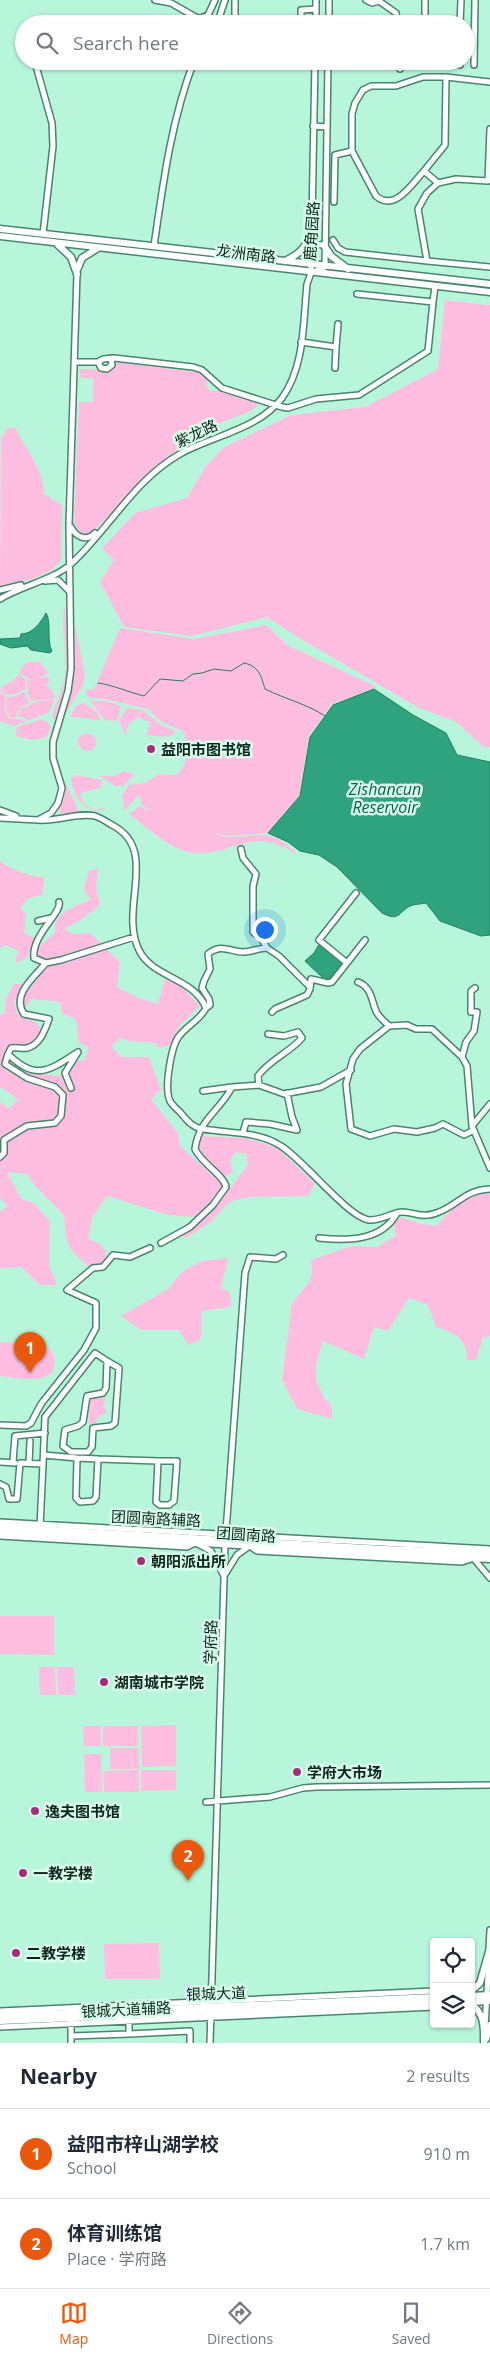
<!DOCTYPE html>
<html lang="en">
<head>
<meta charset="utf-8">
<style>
	:root { --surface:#fff; --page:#f6f6f7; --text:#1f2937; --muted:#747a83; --line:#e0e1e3; --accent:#ea580c }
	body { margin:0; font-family:"Open Sans","Noto Sans SC",sans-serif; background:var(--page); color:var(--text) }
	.controls { position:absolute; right:15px; bottom:15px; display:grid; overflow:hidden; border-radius:5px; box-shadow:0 1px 4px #0004 }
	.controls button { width:45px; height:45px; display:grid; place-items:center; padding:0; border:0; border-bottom:1px solid var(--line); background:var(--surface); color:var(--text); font:25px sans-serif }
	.you { position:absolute; left:264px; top:929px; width:18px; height:18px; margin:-12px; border:4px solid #fff; border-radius:50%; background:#1a73e8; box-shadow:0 0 0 8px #1a73e833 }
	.badge { display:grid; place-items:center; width:32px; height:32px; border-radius:50%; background:var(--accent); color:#fff; font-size:16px; font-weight:700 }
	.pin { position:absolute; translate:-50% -41px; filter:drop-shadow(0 1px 2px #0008) }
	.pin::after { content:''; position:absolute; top:26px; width:18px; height:15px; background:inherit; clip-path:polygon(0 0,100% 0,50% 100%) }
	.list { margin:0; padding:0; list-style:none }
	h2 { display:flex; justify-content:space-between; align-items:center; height:65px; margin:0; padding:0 20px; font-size:21px }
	h2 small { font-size:16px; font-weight:400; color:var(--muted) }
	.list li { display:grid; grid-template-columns:32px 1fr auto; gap:15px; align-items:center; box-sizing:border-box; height:90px; padding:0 20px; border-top:1px solid var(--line) }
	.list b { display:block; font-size:19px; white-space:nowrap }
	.list p { margin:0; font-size:16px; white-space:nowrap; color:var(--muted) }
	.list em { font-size:16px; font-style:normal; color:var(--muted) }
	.icon { flex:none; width:28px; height:28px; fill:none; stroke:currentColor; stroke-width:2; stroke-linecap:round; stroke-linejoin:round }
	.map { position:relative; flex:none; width:490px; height:2043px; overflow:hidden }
	.search { position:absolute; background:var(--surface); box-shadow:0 1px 4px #0004; left:15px; right:15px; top:15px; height:55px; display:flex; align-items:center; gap:12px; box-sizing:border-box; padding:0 18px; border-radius:28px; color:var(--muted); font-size:19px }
	.sheet { height:245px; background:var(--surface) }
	nav { display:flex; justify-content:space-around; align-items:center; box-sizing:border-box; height:70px; border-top:1px solid var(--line); background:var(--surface); font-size:14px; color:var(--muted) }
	nav a { display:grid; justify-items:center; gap:2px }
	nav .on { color:var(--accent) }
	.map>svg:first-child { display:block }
	.green { fill:#ffbedf }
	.water { fill:#2ea37d; stroke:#247d60 }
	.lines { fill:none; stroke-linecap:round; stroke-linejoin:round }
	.stream { stroke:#247d60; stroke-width:1 }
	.minor-casing { stroke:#49856d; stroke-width:8 }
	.major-casing { stroke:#49856d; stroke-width:9 }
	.minor { stroke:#fff; stroke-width:5 }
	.major { stroke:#fff; stroke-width:6 }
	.poi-dot { fill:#a92b7b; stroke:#d8fdec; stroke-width:2 }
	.labels { text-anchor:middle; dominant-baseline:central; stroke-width:5; stroke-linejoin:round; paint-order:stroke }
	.street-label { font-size:15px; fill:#0c251c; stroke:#d8fdec }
	.poi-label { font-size:15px; font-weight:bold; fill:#0c251c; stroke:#d8fdec; text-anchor:start }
	.water-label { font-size:16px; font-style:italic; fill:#086349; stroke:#d8fdec }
</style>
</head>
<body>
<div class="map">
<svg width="490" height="2043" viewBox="0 0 490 2043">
	<rect width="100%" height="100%" fill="#b7f6db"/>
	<!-- green -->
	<path class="green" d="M445 300 490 305V747L485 748 456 722 419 708 294 635 267 617 192 636 124 627 100 582 114 560 102 548 135 513 187 498 206 466 224 447 291 415 365 407 438 369Z
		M121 363 197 372 208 379 206 387 211 391H222L260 402 252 411 222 422 169 455 145 477 95 530 86 535 80 533 74 523 79 402H93V378H80V369L113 370V364Z
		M15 427C25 449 44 469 44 494L62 505 61 560C50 578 19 582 0 587L1 437 8 428Z
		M65 604 68 673 55 721 52 716C56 703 64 688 65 674 67 653 60 623 65 604Z
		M75 624 85 676 83 685 66 713 74 681Z
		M266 625 289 646 377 687 332 704 309 736 299 796 267 833 227 836 210 832C215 833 222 837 229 837 258 836 271 828 295 852V854C246 819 225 869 177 848 160 841 144 825 129 814L140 806 149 811 142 805 139 795 124 811 122 795 129 785 144 783 160 774 175 775 180 772 185 764V735L182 731 160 721 148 709 104 699 90 698 85 694 87 689 94 690 120 628 193 639Z
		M26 662H40L48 673C37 681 29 682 19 672Z
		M18 674 26 680V689L15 694 7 695 0 690C5 682 14 683 18 674Z
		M48 677 50 679 46 686 53 691 55 699 32 701 28 695 27 680Z
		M24 691 30 703 19 708 16 717 11 719 6 709 7 697 16 696Z
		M0 692 6 696 5 709 8 718 27 721 13 726 0 721Z
		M46 700H55L48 713 29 720 18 716 20 709 33 703Z
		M90 701H105L121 706 117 721 105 720Z
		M83 702 98 713 100 721 86 718 70 717 75 707Z
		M127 708 142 710 141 716 129 723 125 736 119 720Z
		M143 710 161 725 175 731V734L165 737 146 735 151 722 140 719Z
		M42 719 49 723 51 727 46 738 31 740 15 736 17 727Z
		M78 742a9 9 0 1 1 18 0a9 9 0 1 1-18 0Z
		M123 771 135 774 123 786H115L99 776H114Z
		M75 775 102 780 101 788 80 793 84 803 93 810 105 808 104 810C84 814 74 797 71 779Z
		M66 784 78 810 76 814 62 815 59 809 64 799Z
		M0 861C12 870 30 877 45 877L42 895 29 898 20 908 26 914 24 933 34 938 27 957 18 963 15 960 19 951 6 945 0 948Z
		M98 868 96 887 100 905 79 921 64 929 73 934 90 933 120 962 117 987 139 998 158 1004 165 978 182 987 200 1006 180 1025 170 1045 159 1048 155 1043 129 1041 120 1038 111 1047 122 1057H149L161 1090 151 1099 178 1133 180 1146 225 1186 195 1217 168 1215 107 1196 92 1218 88 1239 101 1244 107 1253 102 1266 90 1267C67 1250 66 1244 64 1215L35 1186 27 1174 7 1172 21 1198 35 1204 50 1222 49 1265 57 1285H40L21 1267 0 1268V1212L7 1206 0 1198V1102L9 1108 18 1099 0 1087V1015L5 1013 6 999 14 984H23L14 1002 18 1014 37 1023 46 1038 36 1049H4C17 1071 41 1075 65 1076L72 1061 85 1060 88 1046 79 1043 76 1019 62 1014 60 1002 31 999 23 1011 24 996 38 978 35 970 42 961 35 951 55 932C54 911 74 907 90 900L84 889 89 871Z
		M201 1136 246 1138 277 1148 315 1183 309 1196 249 1197 229 1202 212 1221 185 1239 183 1235 215 1208 248 1165 246 1154 236 1152 230 1161 233 1172 224 1178 198 1149Z
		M490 1193V1336L483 1338 476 1360H467C467 1338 455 1333 436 1327L428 1305 409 1298 388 1331 374 1327 364 1359 323 1341C314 1372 311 1382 332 1407V1419L297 1409 282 1380 292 1303 309 1282 312 1273 311 1260 351 1246 377 1247 395 1236 394 1224 401 1217 418 1223 437 1226C451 1208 466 1195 490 1193Z
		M228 1258 221 1288 230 1292 231 1307 202 1311 201 1339 188 1345 179 1330H141L121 1316 168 1289 182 1272 201 1261Z
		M0 1342 46 1345 55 1357 53 1372C40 1384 17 1378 0 1376Z
		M99 1395 106 1399 103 1407 106 1409V1414L98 1417 94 1425 89 1424 90 1396Z
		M0 1616H54V1655L0 1654Z
		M39 1667H55L56 1695H40Z
		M57 1667H74L75 1695H58Z
		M176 1725V1766L142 1767 141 1726Z
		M83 1726H101V1746H84Z
		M103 1726H138V1746H103Z
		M110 1748H139V1769H110Z
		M84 1754H101L102 1792H85Z
		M139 1770V1792H104L103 1771Z
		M141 1770H176V1790L141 1791Z
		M159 1943 160 1979H105L104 1944Z"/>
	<!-- water -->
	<path class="water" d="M46 613C52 623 46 640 52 651L50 653 31 650 27 646 11 648 0 644V639L20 638 21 634C33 634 41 622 46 613Z
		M374 689 413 715 446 733 457 755 490 762V935L481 936 440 921 426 903C422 904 414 904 410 906 397 913 400 922 382 913L337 867 319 855 300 851 288 842 268 833 300 796 310 737 333 705Z
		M320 943 344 963 330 978 324 979 305 961 314 953Z"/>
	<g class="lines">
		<!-- stream -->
		<path class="stream" d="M98 683C113 685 128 692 144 696L160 679 183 681 193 674 202 673 214 669 231 671 244 663C259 666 261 676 265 689 285 699 307 704 325 716"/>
		<!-- minor casing -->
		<g class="minor-casing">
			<path id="minor" d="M155 0 171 3 199 19 208 15 215 0
				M366 0 372 3 379 1 396 13 398 24
				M425 0V24
				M217 24 225 0
				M235 24V0
				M301 24V10L316 9
				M316 24V0
				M329 24V0
				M460 24 461 0
				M460 65V61
				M474 65 475 0
				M36 66 52 123 53 146 43 234
				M400 69V61
				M490 82 446 77 445 145 424 171 438 183 456 179 488 181 490 129
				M313 126 327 127
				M424 171C411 185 395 212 376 196L352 151V114L355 103 363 90 371 86H396L423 77H446
				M438 183 427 193 418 209 427 261 490 267
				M334 202 335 155 352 151
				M333 240 338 248 345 252 427 261
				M310 244 325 245
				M154 246C163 184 171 121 194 61
				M313 272 325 267 328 61
				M433 302 435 286
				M301 342 336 347 338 324
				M75 362H98L103 359 114 358 193 367 202 370 222 388 282 407 288 408 316 399 359 395 428 351 433 302 357 294
				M98 362 101 368 107 369 112 365 111 358
				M335 368 336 347
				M71 527C76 537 86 542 95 533
				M45 581 58 580 69 591
				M0 590 21 585
				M0 599C21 586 53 580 71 564 108 530 135 479 180 454 212 436 259 429 282 398 305 366 303 322 307 284L311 273 315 61
				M0 810 16 816
				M0 818 38 820 51 813 58 803 62 788 53 758V742L68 691 71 669 69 524 77 274
				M38 820C56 822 79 812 95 816 101 818 107 822 112 825 161 850 117 910 140 952 154 978 194 978 206 1008 200 1020 188 1025 180 1035 171 1045 164 1088 170 1101 172 1105 177 1109 180 1112 185 1118 189 1124 196 1127 203 1130 212 1130 219 1131 239 1133 263 1134 281 1146 304 1160 349 1219 370 1220 384 1220 395 1211 403 1212 418 1213 422 1219 439 1212 459 1204 465 1190 490 1189
				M241 849 243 858 256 874 253 886V932L261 938 267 948 279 956 310 987
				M356 893 319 940 347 963 365 940
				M59 902C63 912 31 935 34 958L46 963 61 960 134 937
				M38 921 51 918
				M46 963C34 977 11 995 24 1014L49 1019C45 1030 40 1045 27 1048 23 1049 16 1047 11 1048L8 1054C36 1082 50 1070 78 1052L65 1073 71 1088
				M358 982C373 988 371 1002 377 1013 380 1018 385 1022 389 1026
				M206 1008 210 1005 209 999 202 988 204 981 210 969 208 954C221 943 231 952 243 952 251 952 259 948 267 948
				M272 1012 275 1009 307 995 310 989 311 979 328 983 332 982 347 963
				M462 1057 432 1029H416L407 1025 389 1026 360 1049 353 1059 346 1084 351 1129 370 1136 394 1129 417 1132 435 1128 443 1124 464 1135 474 1130
				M259 1085 258 1076C269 1060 289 1053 302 1038L298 1032 284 1036 268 1034
				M203 1091 232 1087
				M490 1104 472 1126 490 1168
				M472 1126 467 1066 462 1057 466 1042 474 1031 477 1012H471V991L475 988
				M243 1133 246 1122 270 1124 297 1130 292 1117 287 1093
				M0 1157 4 1153V1140L27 1126 55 1123 61 1116 63 1095 55 1087 27 1078 5 1064 8 1054
				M319 1238C348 1241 382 1241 397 1213
				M161 1243 190 1227 213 1205 226 1187C224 1175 201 1163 195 1149 199 1119 220 1111 232 1087L259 1085 284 1094 321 1087 351 1070
				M0 1425 26 1426 31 1423 41 1404 84 1350 96 1328V1303L67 1290 93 1268 103 1267 113 1255 130 1257 150 1248
				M44 1455 77 1458 76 1498 80 1502 93 1501 96 1497 98 1459 77 1458
				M98 1459 158 1461 156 1502 160 1505H169L174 1501 177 1461H158
				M0 1462 15 1463
				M13 1462 15 1436 45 1433
				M29 1463 30 1441
				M43 1464 45 1417 95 1353 107 1361 106 1388 103 1393 87 1396 83 1422 78 1426 65 1430 63 1446 71 1452H88L92 1447 93 1428 111 1426 115 1423 119 1368 107 1361
				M0 1484 6 1487 9 1499H17L20 1463 43 1464 40 1527
				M0 1522 490 1549
				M0 1536 187 1547 195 1543
				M198 1544 211 1551 224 1576 237 1555 248 1547
				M251 1547 257 1551 462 1562 471 1559
				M474 1559 490 1578
				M206 1802 270 1797 303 1788 316 1787 490 1785
				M489 1950 490 1930
				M0 2011 434 1991
				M71 2022V2043
				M0 2027 434 2007
				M485 2027 489 1958
				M129 2034 190 2031V2043
				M71 2036 129 2034V2018
				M210 2043 225 1545 245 1273 250 1257 276 1259 283 1255"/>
		</g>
		<!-- major casing -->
		<g class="major-casing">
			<path id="major" d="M0 229 490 284
				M0 236 490 292
				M58 245 71 257 77 274
				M325 247 331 256 348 269
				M285 261C299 254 305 249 310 235
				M77 270 82 258 98 248
				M0 1527 383 1549 490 1553
				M0 1532 490 1559
				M471 1991 480 1983 490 1948
				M471 1996 490 1995
				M471 2002 490 2001
				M471 2004C485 2014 484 2027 484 2042
				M0 2016 434 1997
				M0 2021 434 2003
				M486 2039 490 2025"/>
		</g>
		<!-- minor -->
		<use href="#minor" class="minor"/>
		<!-- major -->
		<use href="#major" class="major"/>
	</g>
	<!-- markers -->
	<g class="poi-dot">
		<circle cx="151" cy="749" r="5"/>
		<circle cx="141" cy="1561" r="5"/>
		<circle cx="104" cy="1682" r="5"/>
		<circle cx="297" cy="1772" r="5"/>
		<circle cx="35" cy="1811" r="5"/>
		<circle cx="23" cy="1873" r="5"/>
		<circle cx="16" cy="1953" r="5"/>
	</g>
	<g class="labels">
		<!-- street labels -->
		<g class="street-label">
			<text transform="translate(311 231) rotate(-86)">鹿角园路</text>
			<text transform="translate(246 253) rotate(7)">龙洲南路</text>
			<text transform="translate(196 433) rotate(-25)">紫龙路</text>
			<text transform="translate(156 1518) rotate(3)">团圆南路辅路</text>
			<text transform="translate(246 1534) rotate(4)">团圆南路</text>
			<text transform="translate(210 1642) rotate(-88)">学府路</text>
			<text transform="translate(216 1993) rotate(-2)">银城大道</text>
			<text transform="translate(126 2009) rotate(-3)">银城大道辅路</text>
		</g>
		<!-- poi labels -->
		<g class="poi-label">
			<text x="161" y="749">益阳市图书馆</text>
			<text x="151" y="1561">朝阳派出所</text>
			<text x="114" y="1682">湖南城市学院</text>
			<text x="307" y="1772">学府大市场</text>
			<text x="45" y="1811">逸夫图书馆</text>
			<text x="33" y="1873">一教学楼</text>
			<text x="26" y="1953">二教学楼</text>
		</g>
		<!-- water labels -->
		<g class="water-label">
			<text x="385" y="789">Zishancun<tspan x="385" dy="18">Reservoir</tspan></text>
		</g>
	</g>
</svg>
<div class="controls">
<button><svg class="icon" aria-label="locate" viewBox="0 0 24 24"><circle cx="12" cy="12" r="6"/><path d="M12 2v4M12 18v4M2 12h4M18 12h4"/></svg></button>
<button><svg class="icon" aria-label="layers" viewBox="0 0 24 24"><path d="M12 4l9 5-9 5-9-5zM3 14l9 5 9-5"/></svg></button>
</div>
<div class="you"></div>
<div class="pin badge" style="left:30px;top:1373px">1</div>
<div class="pin badge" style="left:188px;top:1881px">2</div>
<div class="search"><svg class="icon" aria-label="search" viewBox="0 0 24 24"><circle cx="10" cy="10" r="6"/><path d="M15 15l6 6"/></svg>Search here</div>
</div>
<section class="sheet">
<h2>Nearby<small>2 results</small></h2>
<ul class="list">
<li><span class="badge">1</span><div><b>益阳市梓山湖学校</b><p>School</p></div><em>910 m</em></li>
<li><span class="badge">2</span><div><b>体育训练馆</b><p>Place · 学府路</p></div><em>1.7 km</em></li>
</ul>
</section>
<nav>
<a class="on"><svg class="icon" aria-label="map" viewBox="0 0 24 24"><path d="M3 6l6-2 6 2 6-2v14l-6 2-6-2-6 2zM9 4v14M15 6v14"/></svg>Map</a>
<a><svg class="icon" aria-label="directions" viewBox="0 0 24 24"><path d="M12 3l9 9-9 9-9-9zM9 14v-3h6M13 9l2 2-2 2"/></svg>Directions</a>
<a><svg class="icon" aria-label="saved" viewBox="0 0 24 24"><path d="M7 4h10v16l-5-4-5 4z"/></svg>Saved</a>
</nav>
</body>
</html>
